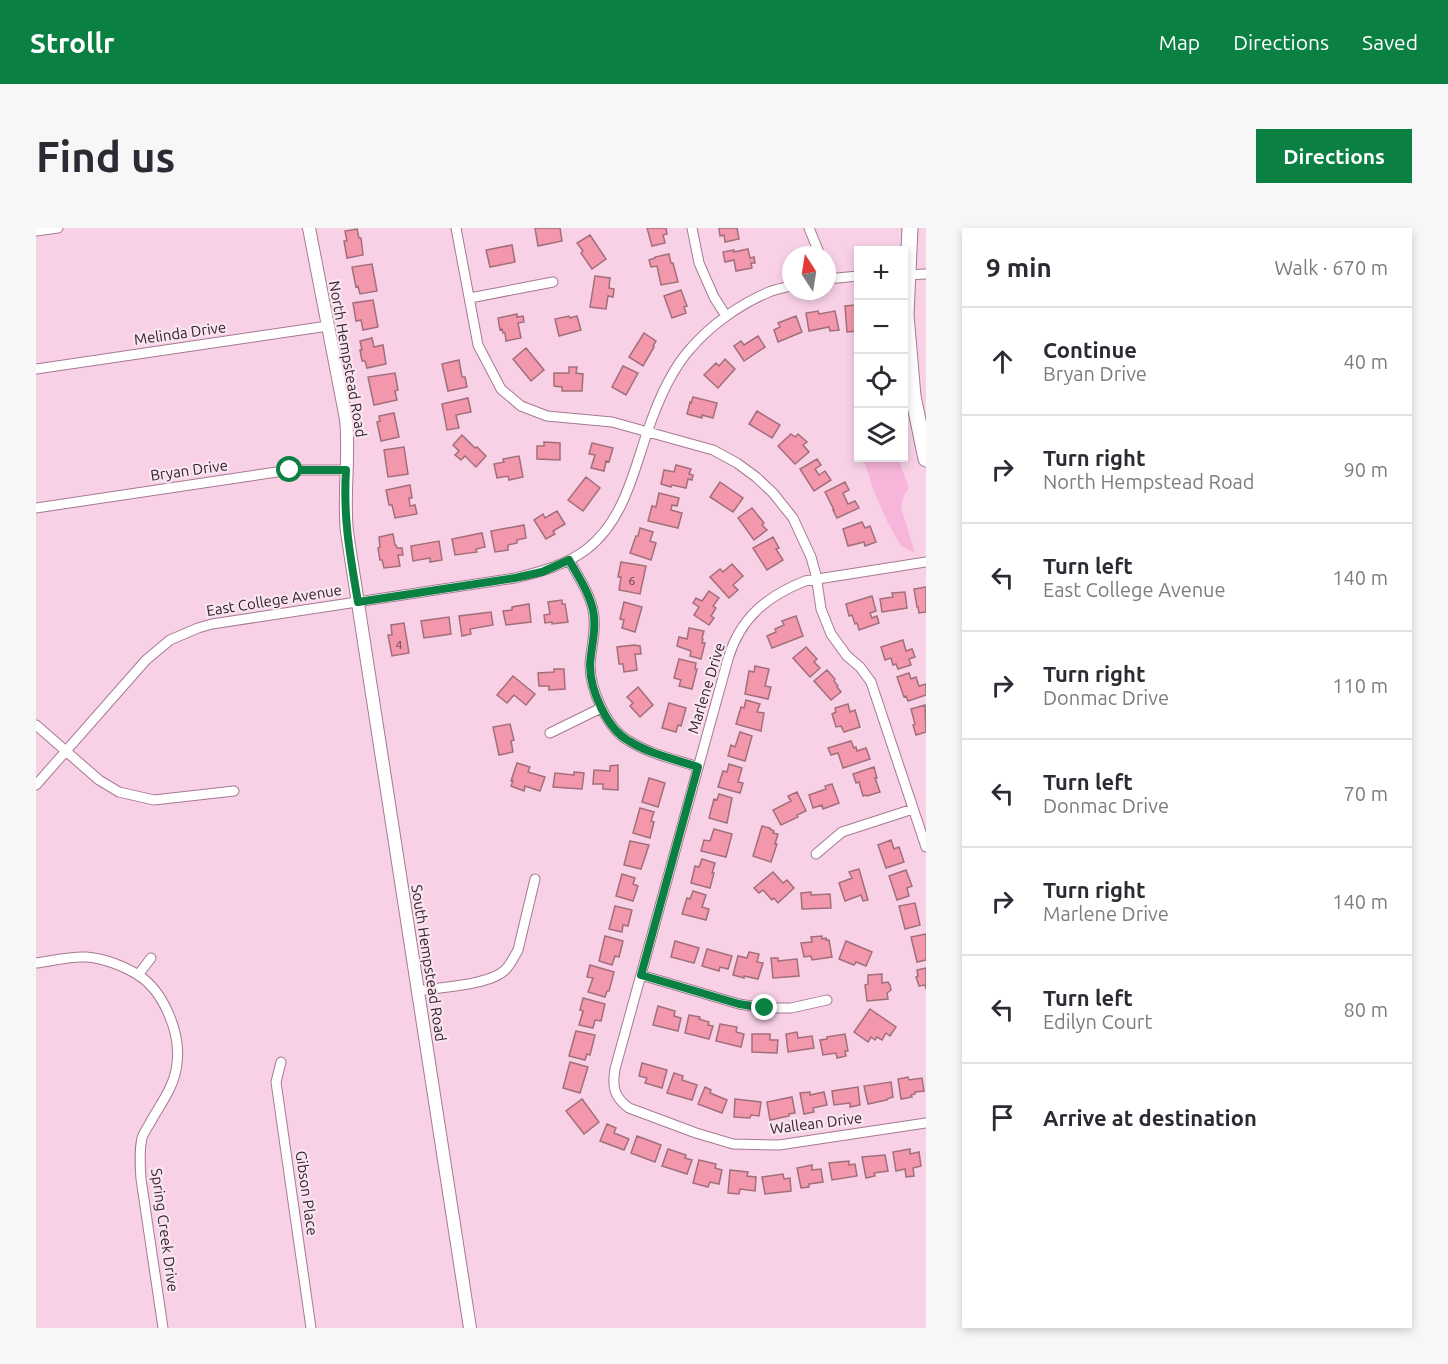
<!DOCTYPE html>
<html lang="en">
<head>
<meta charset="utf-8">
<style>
	:root { --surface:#fff; --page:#f7f7f7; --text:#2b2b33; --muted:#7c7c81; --line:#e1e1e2; --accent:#0b8043 }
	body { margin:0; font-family:Ubuntu,sans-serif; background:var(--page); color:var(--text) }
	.controls { position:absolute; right:18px; top:18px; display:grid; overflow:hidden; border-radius:0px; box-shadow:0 3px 9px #0003 }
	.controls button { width:54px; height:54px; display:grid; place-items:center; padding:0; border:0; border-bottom:2px solid var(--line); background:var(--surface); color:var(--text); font:30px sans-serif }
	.compass { position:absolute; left:746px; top:18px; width:54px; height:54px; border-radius:50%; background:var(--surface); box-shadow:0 3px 9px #0003; rotate:348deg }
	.stop { position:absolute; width:18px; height:18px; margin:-14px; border:4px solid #0b8043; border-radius:50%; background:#fff }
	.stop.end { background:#0b8043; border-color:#fff; box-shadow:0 2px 6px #0008 }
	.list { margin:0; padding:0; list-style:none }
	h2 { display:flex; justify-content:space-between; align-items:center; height:78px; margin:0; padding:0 24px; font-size:26px }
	h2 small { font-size:20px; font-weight:400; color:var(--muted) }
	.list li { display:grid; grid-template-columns:39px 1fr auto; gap:18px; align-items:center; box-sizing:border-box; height:108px; padding:0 24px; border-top:2px solid var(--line) }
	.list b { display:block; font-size:22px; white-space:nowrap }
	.list p { margin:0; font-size:20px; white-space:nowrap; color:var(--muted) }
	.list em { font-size:20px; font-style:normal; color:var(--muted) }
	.icon { flex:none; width:33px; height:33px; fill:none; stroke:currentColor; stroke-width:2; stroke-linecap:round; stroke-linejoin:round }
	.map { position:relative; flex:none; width:890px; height:1100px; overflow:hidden; border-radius:0px }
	header { display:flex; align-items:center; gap:36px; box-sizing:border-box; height:84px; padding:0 30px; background:var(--accent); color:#fff }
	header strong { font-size:28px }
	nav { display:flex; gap:33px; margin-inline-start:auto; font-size:21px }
	.intro { display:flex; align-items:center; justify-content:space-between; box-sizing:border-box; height:144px; padding:0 36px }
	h1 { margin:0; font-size:42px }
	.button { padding:15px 27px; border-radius:0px; background:var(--accent); color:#fff; font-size:21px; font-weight:700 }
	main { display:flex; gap:36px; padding:0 36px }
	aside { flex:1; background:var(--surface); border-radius:0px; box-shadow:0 3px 9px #0003 }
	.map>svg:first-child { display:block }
	.green { fill:#f7b5da }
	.building { fill:#f397ad; stroke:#a16f7a; stroke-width:1.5 }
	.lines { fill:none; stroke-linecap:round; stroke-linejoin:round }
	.minor-casing { stroke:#a67992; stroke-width:11 }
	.tertiary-casing { stroke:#a67992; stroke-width:14 }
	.primary-casing { stroke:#a67992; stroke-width:17 }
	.minor { stroke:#fff; stroke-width:9 }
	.tertiary { stroke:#fff; stroke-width:12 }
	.primary { stroke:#fff; stroke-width:15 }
	.route { stroke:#0b8043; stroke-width:8 }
	.labels { text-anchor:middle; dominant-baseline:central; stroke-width:4.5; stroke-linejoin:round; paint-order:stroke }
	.number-label { font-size:12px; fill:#623e4c }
	.street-label { font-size:15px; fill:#32202b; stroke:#f9e5f0 }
</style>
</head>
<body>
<header>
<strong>Strollr</strong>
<nav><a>Map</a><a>Directions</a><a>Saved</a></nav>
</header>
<div class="intro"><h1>Find us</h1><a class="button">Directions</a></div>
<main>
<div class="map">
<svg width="890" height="1100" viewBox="0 0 890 1100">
	<rect width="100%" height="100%" fill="#f9d1e7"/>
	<!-- green -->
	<path class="green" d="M827 230H862L873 260 868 267 865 279 879 325 865 318 852 295 837 261Z"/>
	<!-- building -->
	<path class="building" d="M499 0H524L526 13 502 18Z
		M611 0H630L631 6 627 7 629 15 616 18Z
		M683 0H701L703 11 689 14 688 7 684 8Z
		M321 1 323 10H325L327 27 311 30 308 13H311L309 3Z
		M554 7 570 31 556 41 545 25 547 23 541 15Z
		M476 17 479 34 454 39 450 22Z
		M712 21 714 30 718 29 719 35H715L716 40 700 43 698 32 689 34 687 24 698 22V24Z
		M633 26 635 35H637L642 54 625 57 621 38 615 39 613 32 619 30V29Z
		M336 36 341 63 324 66 322 58 320 59 316 39Z
		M559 48 574 50 573 60 578 61 577 69 572 68 570 81 554 79Z
		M645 62 651 78 648 79 650 85 636 90 628 68Z
		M337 72 342 99 327 102 325 92 320 93 317 75Z
		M819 77 820 86H822V103L811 104 809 78Z
		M782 83 783 86 799 83 803 102 794 103 793 99 773 103 770 85Z
		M481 86V89L487 88 488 94 482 95 485 110 470 113 469 105H467L466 101 464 102 462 90Z
		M533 88 534 90 541 88 545 102 523 108 519 91Z
		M760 88 766 104 742 114 738 102 744 99 742 95Z
		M608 105 620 113 617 118 618 119 607 138 593 129Z
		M722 108 729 119 708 133 698 118 705 113 708 117Z
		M336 110 338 119 347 117 350 136 331 140 329 133H326L324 122H326L324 113Z
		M490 120 508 142 495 153 477 131Z
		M689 131 699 141 682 160 668 147 680 135 683 138Z
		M423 132 426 149H429L431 159 412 163 406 136Z
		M587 138 602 145 590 167 576 159Z
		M533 139H541L540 145 547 146 546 163H526V159L518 158V145H533Z
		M359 145 362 162 359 163 361 172 338 177 332 149Z
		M657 169 681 175 677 190 666 187V190L651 186 654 174 655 175Z
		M432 170 435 184 420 187 423 200 411 202 406 176Z
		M721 183 744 197 736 210 713 196Z
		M358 185 363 209 345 213 341 194 344 193 343 188Z
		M755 206 759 209 762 206 771 214 767 217 773 224 759 236 742 218Z
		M426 207 439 220 441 219 450 228 440 239 429 228 425 232 419 227 423 223 417 217Z
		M508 214 524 215V232L501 231V218H508Z
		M556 215 577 220 573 234 570 233 568 243 555 240 559 227 553 226Z
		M368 219 372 246 352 249 348 222Z
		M483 228 487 249 473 252 472 248 461 250 458 236 468 234 467 231Z
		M781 231 785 237 779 241 783 247 789 243 795 252 778 263 764 241Z
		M640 237 655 241 653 246 657 247 656 252 652 251 650 260 636 257 635 259 625 256 628 242 638 244Z
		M550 249 564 260 547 283 532 272Z
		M684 254 707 270 697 284 674 269Z
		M809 254 813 262 807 265 812 276 819 273 823 280 801 290 797 282H798L789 264Z
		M374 257 376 270H373L374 278 379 277 381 286 359 290 356 277H353L350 262Z
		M623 265 643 270 641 278 636 277 635 282 646 285 642 300 612 293 616 278 620 279Z
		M716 280 728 295 726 297 731 302 718 312 702 290Z
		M521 283 529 296 517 303 519 306 510 311 498 292 507 286 509 290Z
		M826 294 829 300 834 298 840 314 829 318 828 314 812 318 807 301Z
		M488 297 490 310 481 312V315L472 317V322L459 324 455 303Z
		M604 300 617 304 614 313 620 315 615 332 594 325 600 308H602Z
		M446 305 449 319 440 321 441 324 419 327 416 311Z
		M357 306 359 317H360L361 320H366L367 327H362L364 338 348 340 346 332H344L342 320 344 319 343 309Z
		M737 309 743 320 740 321 747 332 731 342 717 320Z
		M403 313 406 332 394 334V330L377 333 375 318Z
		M585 334 610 338 604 366 583 362 585 349H582Z
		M696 336 707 348 697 357 702 362 693 370 674 349 684 341 687 344Z
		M890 359V384L883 385 882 379H881L878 361Z
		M673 363 683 370 677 378 680 380 675 388 678 390 673 397 658 387 663 379 657 375 660 370 666 373Z
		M869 364 871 380 846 384 844 371 857 369 856 365Z
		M836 368 840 383 834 385 836 390 841 388 843 395 823 402 821 395 819 396 816 387 813 388 810 376Z
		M526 372V376H529L532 394 516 396V394L509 395 508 387 514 386 512 374Z
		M588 374 606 379 599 404 586 400 588 392 584 391Z
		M493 376 495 394 470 397 467 383 476 382V379Z
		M455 384 457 397 434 401 435 406 426 408 423 388Z
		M760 388 767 408 736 420 731 408 740 404 739 401 748 397 746 393Z
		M413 389 415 406 388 410 385 393Z
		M368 395 373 425 356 428 352 407H356L355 397Z
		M653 400 668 403 666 410 667 411 666 415H669L665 431 654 428 655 423 641 418 643 409 651 411Z
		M867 412 870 423 876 421 879 429 873 431 875 437 862 441 860 436 857 437 855 430 849 432 845 419Z
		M598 417 604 418 605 426H599L601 442 588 444 587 436H583L581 419Z
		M770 419 781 431 778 434 784 440 774 449 757 430Z
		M643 431 660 435 659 441H661L656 461 643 458 645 452 638 450Z
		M719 438 733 441 729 458 735 459 732 471 709 466 713 443 718 444Z
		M518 441H528L529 461 513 462V458H503L502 445 518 444Z
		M791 442 799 451 798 453 802 458 801 459 805 464 795 472 778 453Z
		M873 445 875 451 880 449 883 458 890 456V467L872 473 870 468 868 469 861 449Z
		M477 448 499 466 490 477 478 467 471 475 461 467Z
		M602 459 617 477 604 489 594 478 597 475 591 469Z
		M710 472 724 476 721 484 728 485 725 503 700 496 705 479 708 480Z
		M633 475 650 480 645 498 642 497 640 504 626 500Z
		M812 476 814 484 819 482 824 499 808 504 805 498 800 499 796 486 800 484 799 480Z
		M889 477 890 504 880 507 877 497 879 496 875 481Z
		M474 496 478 512 475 513 477 524 463 527 457 499Z
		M704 504 716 508 709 533 692 528 695 517 699 519Z
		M815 513 818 520 820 519 821 523 830 520 834 531 807 540 802 525 795 527 792 520Z
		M481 535 494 539 492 544 509 549 504 563 489 558 488 563 475 558 477 553H475Z
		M693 536 706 540 702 554 707 555 704 565 682 559 687 543 691 544Z
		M582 537V562L567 561V556H557L558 542 574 543V538Z
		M838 539 841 550H839L844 564 831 568 830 567 827 568 823 554 820 555 817 546Z
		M538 544 548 545 546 561 517 559 519 545 538 547Z
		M613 550 629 555 622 579 606 574Z
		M796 556 803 575 787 581 786 577 777 580 773 567 790 561 789 558Z
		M761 564 770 583 761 587 762 589 745 597 737 582 755 573 752 568Z
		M683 566 696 570 691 595 673 590 678 571 681 572Z
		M604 580 618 584 615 593 618 594 614 610 597 605Z
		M726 598 734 600V601L738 603 737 605 742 606 739 616H741L735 634 717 628Z
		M678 601 696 606 690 629 665 623 668 612 674 613Z
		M855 612 858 621 863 619 868 634 850 640 842 617Z
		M594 613 613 617 605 641 588 637Z
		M666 631 679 635 676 645H678L674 660 655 655 659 638 663 639Z
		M823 641 832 672 827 673 825 667 809 673 803 655 816 650 813 644Z
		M870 642 876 658 871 660 873 668 861 672 853 648Z
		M737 644 747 655 751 652 758 660 742 675 738 670 736 672 727 662 723 665 718 660Z
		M586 646 599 650 597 656 602 658 597 673 580 668Z
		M657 663 670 667 666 679 673 681 670 692 646 686 651 670 654 671Z
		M775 664V667L794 666 795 680 766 681 765 665Z
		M879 675 884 697 869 701 863 678Z
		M579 678 596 682 592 698 587 697 586 704 573 701Z
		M890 706V732L881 734 875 709Z
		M569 708 587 713 583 729 579 728 576 737 563 733Z
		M786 708V711L790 710V712H793L796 729 776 732 775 728 768 729 765 715 776 714 775 709Z
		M639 713 663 720 658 735 635 729Z
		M810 713 836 724 830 738 820 734 818 737 803 731Z
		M671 721 696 728 692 741 684 739 683 743 666 738Z
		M713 724 723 726 721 734 727 735 722 751 708 748V750L697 747 702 728 711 730Z
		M735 730H742V733L761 731 763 748 737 750Z
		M554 737 578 744 573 763H571L569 769 552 764 557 750 551 749Z
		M890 740V761L889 757 883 758 880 749 882 748 881 742Z
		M846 746V755L852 754 854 757 855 762 851 765 852 771 831 773 829 757 832 756V747Z
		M547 770 569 776 565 793 559 792 557 800 543 797 547 783 544 782Z
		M622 778 639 783 638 788 645 790 642 803 617 797Z
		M834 781 860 799 854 808 850 805 846 812 841 809 839 812 835 809 832 814 818 804Z
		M653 787 664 789 663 791 673 794 672 797 677 798 673 811 649 805Z
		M684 796 701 799 700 804 708 806 705 819 680 813Z
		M540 803 559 807 554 827 551 826 549 832 533 828Z
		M761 804 762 810 776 808 778 820 752 824 750 806Z
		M716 806H734V812H742L741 825 716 824Z
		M809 806 812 823H809L810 828 801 830 800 825 787 827 784 812 791 811V809Z
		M534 834 552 839 544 865 527 860Z
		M606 835 631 842 626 860 609 855 611 850 603 848Z
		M638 845 647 848 646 852 661 857 656 872 631 865Z
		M872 849 873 852 886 850 888 863 879 864V866L875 867 876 869 865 871 862 851Z
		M855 854 857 869 851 871V872L832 876 828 858Z
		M669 859 675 862 674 865 691 872 686 885 662 876Z
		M822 859 824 877 814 879V875L798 877 796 863Z
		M774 864V867L788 864 791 877 777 880 778 884 768 886 764 865Z
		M756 869 759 885 753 886V888L734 892 731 874Z
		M546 871 563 894 548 906 530 883Z
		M699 871 725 874 723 888 715 887 714 890 698 889Z
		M571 896 580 900 578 905 593 911 588 922 564 913Z
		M601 908 625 917 619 934 595 925Z
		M632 921 650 927 649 930 656 932 651 946 626 938Z
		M874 921V926L883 924 885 938 877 940 878 948 870 949 869 941 860 943 857 924Z
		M849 927 852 943 838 945 839 948 830 950 826 929Z
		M663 932 680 936 679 940 686 942 683 956 674 954 672 959 657 955Z
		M813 933V937L819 936 821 948 796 952 793 935Z
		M776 937V942L785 941 787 954 773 956V959L765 960 761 940Z
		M694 942 712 944 711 948 720 949 719 963 704 961 703 966 692 965Z
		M747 946 748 951 754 950 755 963 729 966 726 949Z"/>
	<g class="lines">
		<!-- minor casing -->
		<g class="minor-casing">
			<path id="minor" d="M420 0 442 117 465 161 485 178 511 188 576 194 677 222 701 235 720 249 737 265 757 290 775 329 780 347 785 381 795 406 811 428 824 439 835 454 890 619
				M656 0 663 35 678 69 690 88
				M773 0 784 27
				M0 3 22 0
				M868 47 890 46
				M791 51 822 48
				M434 70 517 54
				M0 141 292 98
				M0 280 254 242H310
				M533 332C542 348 553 364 557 382 561 400 555 419 554 437 554 461 571 501 593 513 614 526 638 531 662 539
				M890 334 769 353C731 368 704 390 692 431L579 841C576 859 578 869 593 880L660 905 697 916 743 917 890 895
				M0 497 63 552 83 564 118 572 198 563
				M514 505 565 480
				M0 557 110 432 134 412 162 400 176 396 479 350C504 344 530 337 551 321 587 293 597 246 611 205 621 175 634 143 655 120 675 97 704 76 733 64 740 61 748 60 755 58
				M780 626 806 604 877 581
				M0 735C16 733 34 728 50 729 67 730 88 738 102 747 128 763 145 806 141 835 139 858 125 875 115 893 112 899 108 904 106 910 103 923 104 937 105 951L127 1100
				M102 747 115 730
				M605 747 703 776 729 780H755L791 772
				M382 763C404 759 454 757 469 742 475 736 478 729 482 722L499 651
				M245 834 240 854 275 1100"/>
		</g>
		<!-- tertiary casing -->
		<g class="tertiary-casing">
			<path id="tertiary" d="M273 0 310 191C314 229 307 266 311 304L434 1100"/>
		</g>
		<!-- primary casing -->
		<g class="primary-casing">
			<path id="primary" d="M874 0 870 87 877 168 890 231"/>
		</g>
		<!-- minor -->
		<use href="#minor" class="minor"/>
		<!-- tertiary -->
		<use href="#tertiary" class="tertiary"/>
		<!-- primary -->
		<use href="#primary" class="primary"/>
	</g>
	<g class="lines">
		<!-- route -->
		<path class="route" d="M254 242H310C307 290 314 327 322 374L479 350 506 344 533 332C542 348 553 364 557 382 561 400 555 419 554 437 554 462 571 501 593 513 614 526 638 531 662 539L605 747 703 776 729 780"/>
	</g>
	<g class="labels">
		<!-- number labels -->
		<g class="number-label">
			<text x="596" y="352">6</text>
			<text x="363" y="416">4</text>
		</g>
		<!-- street labels -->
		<g class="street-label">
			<text transform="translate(144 105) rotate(-8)">Melinda Drive</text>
			<text transform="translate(312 131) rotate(80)">North Hempstead Road</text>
			<text transform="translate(153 242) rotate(-8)">Bryan Drive</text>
			<text transform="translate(238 372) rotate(-9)">East College Avenue</text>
			<text transform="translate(670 460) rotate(-73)">Marlene Drive</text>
			<text transform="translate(393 735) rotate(81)">South Hempstead Road</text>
			<text transform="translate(780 895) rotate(-7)">Wallean Drive</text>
			<text transform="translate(271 965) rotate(82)">Gibson Place</text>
			<text transform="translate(129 1002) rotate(82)">Spring Creek Drive</text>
		</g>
	</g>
</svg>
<div class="controls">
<button>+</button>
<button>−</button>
<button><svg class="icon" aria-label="locate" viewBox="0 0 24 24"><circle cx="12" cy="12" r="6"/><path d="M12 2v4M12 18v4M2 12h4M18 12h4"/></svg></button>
<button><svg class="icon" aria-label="layers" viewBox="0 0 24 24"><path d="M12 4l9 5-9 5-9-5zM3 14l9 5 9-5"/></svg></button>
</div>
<svg class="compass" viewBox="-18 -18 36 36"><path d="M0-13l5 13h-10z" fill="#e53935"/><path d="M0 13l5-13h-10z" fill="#7c7c81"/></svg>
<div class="stop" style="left:254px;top:242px"></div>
<div class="stop end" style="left:729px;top:780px"></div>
</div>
<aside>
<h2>9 min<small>Walk · 670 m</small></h2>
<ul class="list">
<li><svg class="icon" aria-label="ahead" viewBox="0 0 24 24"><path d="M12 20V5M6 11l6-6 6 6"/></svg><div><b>Continue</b><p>Bryan Drive</p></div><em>40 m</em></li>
<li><svg class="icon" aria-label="right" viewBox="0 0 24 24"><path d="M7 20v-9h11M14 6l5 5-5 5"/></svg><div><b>Turn right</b><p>North Hempstead Road</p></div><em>90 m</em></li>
<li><svg class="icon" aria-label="left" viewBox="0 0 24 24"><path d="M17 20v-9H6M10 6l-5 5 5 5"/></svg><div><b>Turn left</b><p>East College Avenue</p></div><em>140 m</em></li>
<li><svg class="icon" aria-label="right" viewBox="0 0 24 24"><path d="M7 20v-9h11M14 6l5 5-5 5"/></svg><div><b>Turn right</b><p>Donmac Drive</p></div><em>110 m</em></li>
<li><svg class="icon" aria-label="left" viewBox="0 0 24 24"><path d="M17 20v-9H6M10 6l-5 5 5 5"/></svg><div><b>Turn left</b><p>Donmac Drive</p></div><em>70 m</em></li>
<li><svg class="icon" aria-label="right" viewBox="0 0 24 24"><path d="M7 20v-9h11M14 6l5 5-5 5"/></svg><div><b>Turn right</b><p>Marlene Drive</p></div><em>140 m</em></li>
<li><svg class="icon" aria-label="left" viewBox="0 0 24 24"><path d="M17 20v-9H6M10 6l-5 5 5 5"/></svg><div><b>Turn left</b><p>Edilyn Court</p></div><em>80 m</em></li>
<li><svg class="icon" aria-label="arrive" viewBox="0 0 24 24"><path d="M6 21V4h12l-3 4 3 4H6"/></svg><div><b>Arrive at destination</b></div></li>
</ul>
</aside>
</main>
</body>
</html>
